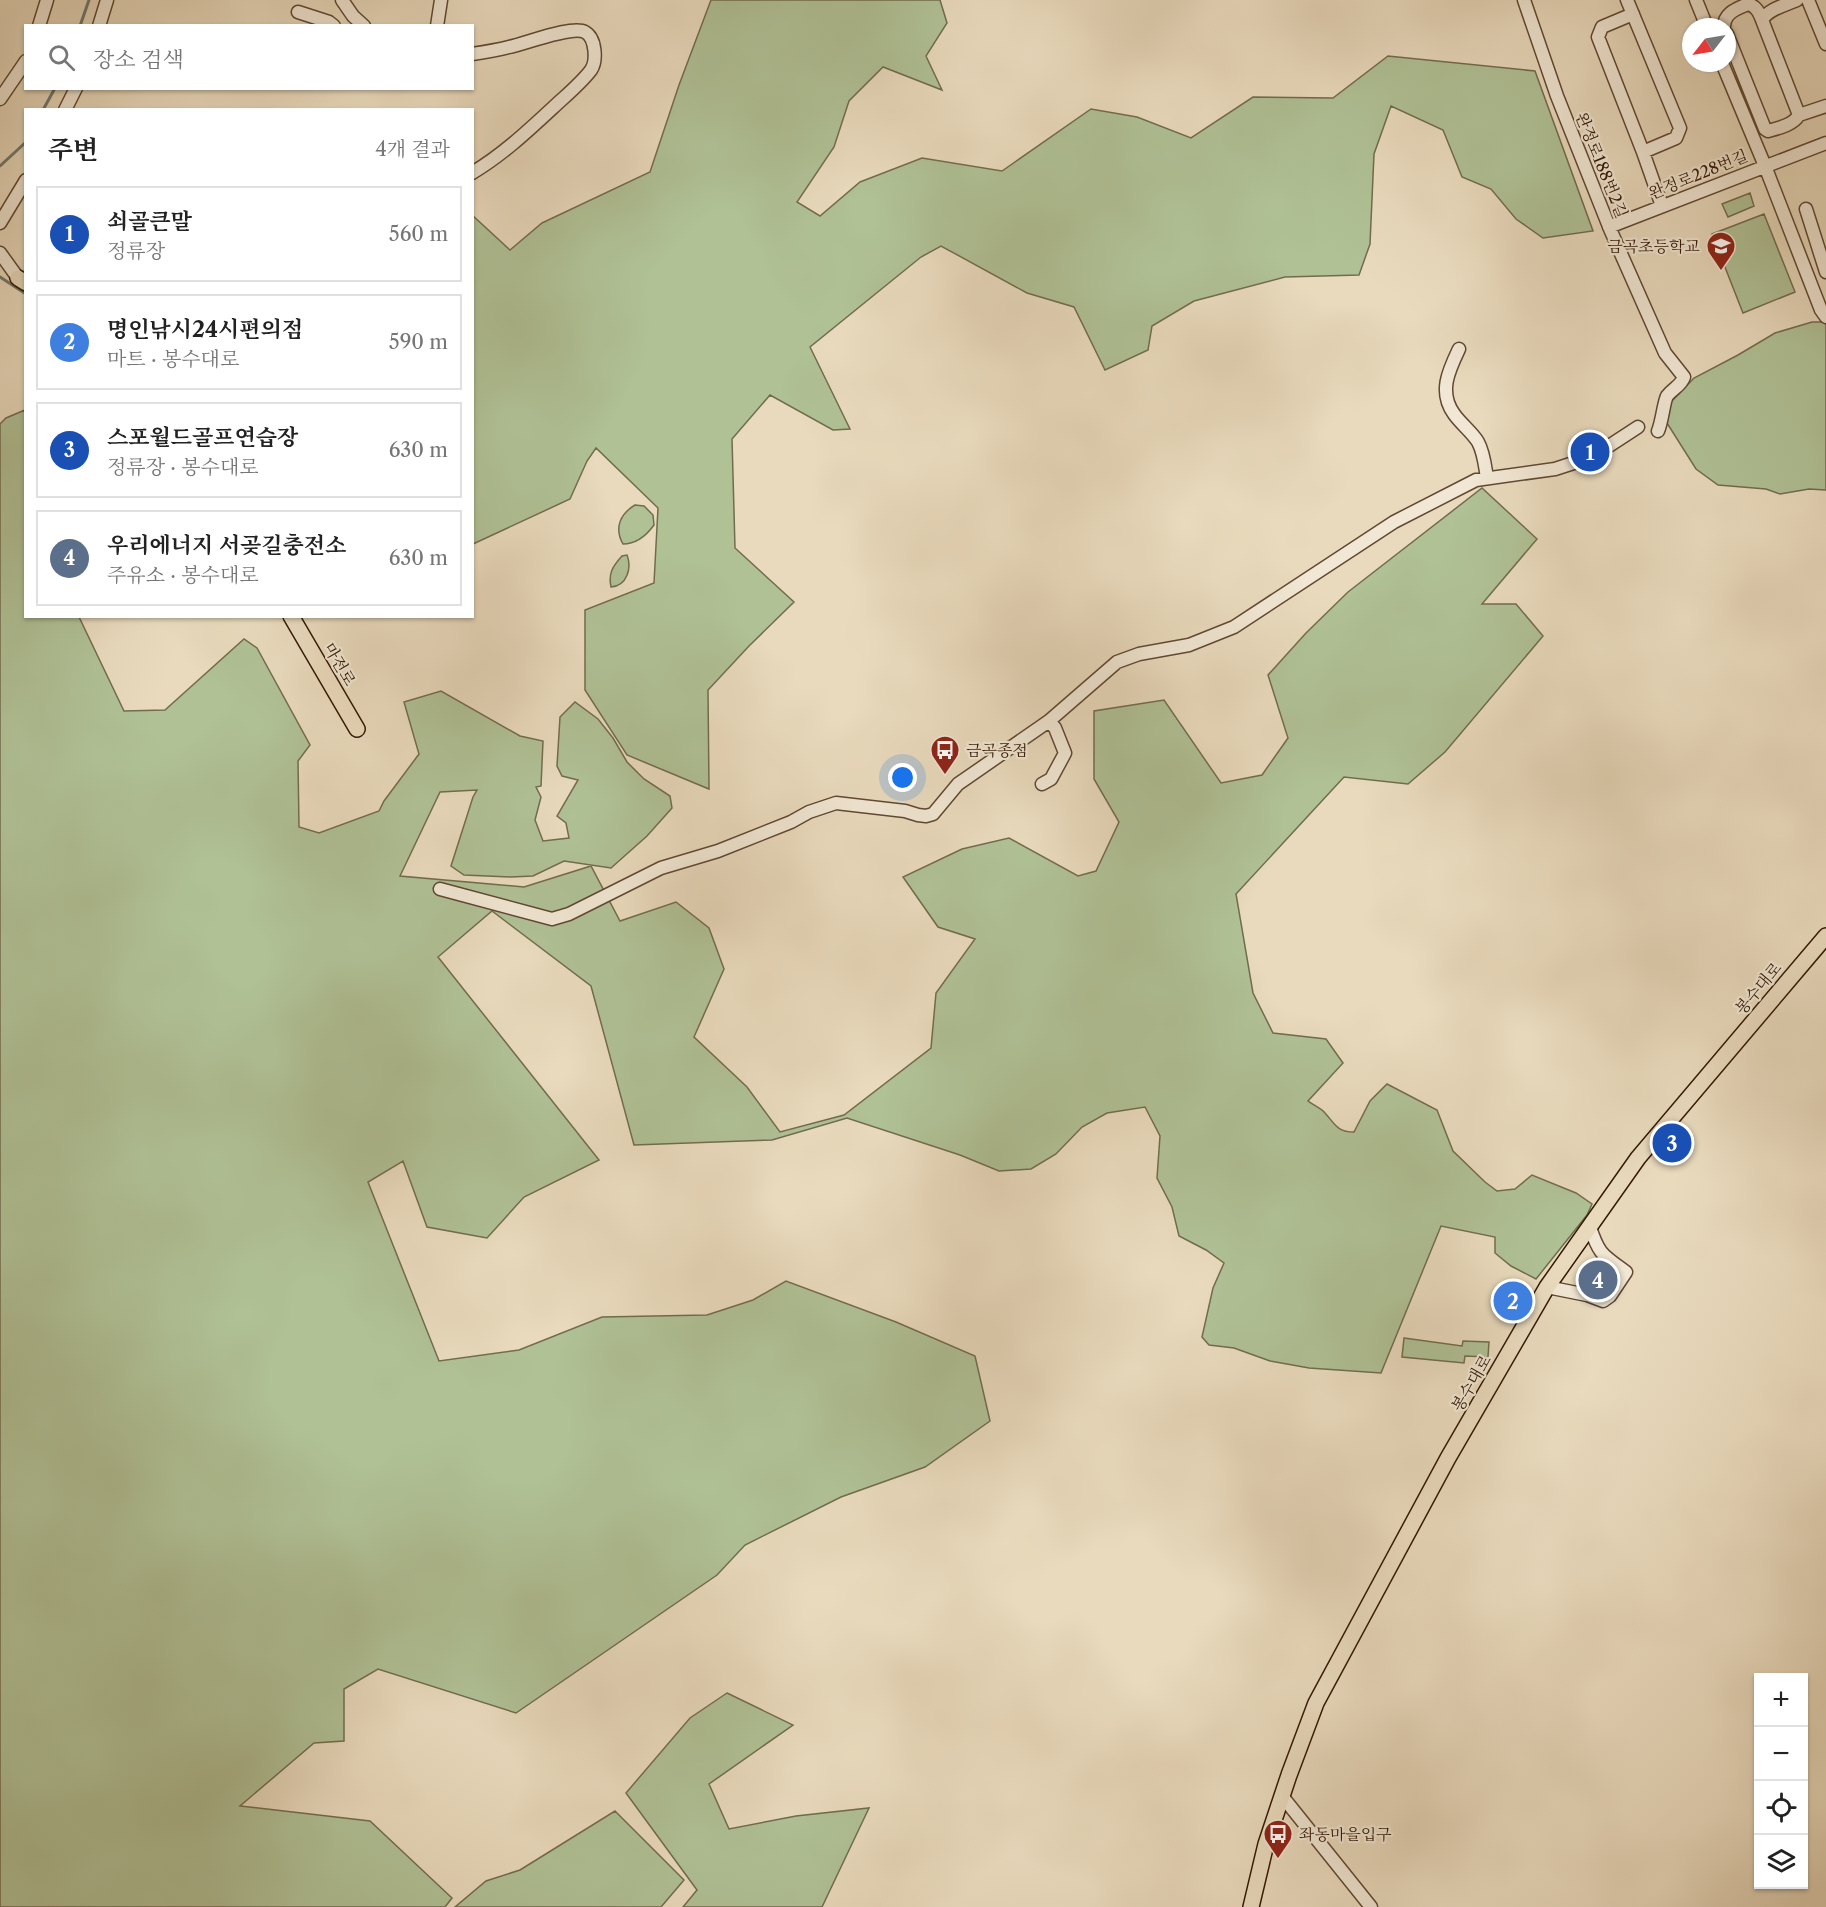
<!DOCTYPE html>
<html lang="ko">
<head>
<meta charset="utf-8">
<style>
	:root { --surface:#fff; --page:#f6f6f6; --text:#222; --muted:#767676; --line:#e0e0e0; --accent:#7c3aed }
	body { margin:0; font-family:"Libre Caslon Text","Noto Serif KR",serif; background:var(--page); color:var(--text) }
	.controls { position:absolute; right:18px; bottom:18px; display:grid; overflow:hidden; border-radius:0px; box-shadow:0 2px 4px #0004 }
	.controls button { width:54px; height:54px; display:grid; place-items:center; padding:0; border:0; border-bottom:2px solid var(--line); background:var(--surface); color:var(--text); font:30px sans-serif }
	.compass { position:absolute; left:1682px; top:18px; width:54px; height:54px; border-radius:50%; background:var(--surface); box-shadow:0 2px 4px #0004; rotate:239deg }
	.you { position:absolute; left:903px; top:778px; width:21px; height:21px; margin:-15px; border:4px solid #fff; border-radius:50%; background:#1a73e8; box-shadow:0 0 0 9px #1a73e833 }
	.badge { display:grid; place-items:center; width:39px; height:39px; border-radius:50%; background:var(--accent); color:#fff; font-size:20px; font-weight:700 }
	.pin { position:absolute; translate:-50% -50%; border:3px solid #fff; box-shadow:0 2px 6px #0006 }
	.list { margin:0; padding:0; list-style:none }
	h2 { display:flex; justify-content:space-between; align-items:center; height:78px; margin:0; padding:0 24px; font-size:26px }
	h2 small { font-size:20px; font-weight:400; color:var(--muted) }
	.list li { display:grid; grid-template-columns:39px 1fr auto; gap:18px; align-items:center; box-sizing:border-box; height:96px; margin:0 12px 12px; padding:0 12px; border:2px solid var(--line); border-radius:0px }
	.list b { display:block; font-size:22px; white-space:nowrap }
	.list p { margin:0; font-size:20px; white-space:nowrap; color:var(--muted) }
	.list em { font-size:20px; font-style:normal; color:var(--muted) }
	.icon { flex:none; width:33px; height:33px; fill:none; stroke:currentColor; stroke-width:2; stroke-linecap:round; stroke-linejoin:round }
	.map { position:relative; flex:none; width:1826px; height:1907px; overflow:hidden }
	.search { position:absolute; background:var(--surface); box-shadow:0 2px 4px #0004; left:24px; top:24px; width:450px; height:66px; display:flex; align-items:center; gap:15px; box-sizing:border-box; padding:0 21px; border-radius:0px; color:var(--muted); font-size:22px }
	.panel { position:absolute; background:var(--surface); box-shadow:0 2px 4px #0004; left:24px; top:108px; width:450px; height:510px; border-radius:0px }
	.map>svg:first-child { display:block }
	.green { fill:#b0c196; stroke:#726c4e; stroke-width:1.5 }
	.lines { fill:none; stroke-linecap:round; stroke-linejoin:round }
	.stream { stroke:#707970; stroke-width:3 }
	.minor-casing { stroke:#604833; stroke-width:15 }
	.major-casing { stroke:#331805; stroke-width:18 }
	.minor { stroke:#f1e7d4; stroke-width:12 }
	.major { stroke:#e9dabd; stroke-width:15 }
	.labels { text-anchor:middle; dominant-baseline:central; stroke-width:4.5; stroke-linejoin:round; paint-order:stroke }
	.street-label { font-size:16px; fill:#331805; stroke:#f1e7d4 }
	.poi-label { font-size:16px; fill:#331805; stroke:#f1e7d4; text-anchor:start }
</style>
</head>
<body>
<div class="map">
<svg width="1826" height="1907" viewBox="0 0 1826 1907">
	<rect width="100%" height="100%" fill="#e9dabd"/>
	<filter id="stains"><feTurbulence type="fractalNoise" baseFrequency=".00333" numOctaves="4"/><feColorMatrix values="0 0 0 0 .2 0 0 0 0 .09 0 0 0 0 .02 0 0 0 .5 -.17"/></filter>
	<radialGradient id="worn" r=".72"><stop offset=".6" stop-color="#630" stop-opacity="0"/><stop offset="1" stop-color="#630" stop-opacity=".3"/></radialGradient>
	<!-- green -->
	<path class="green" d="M711 0H940L947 23 926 56 942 90 883 67 849 101 834 147 797 202 820 216 860 182 922 158 1002 171 1091 109 1137 117 1191 138 1253 97 1333 98 1388 56 1535 71 1593 231 1543 238 1516 219 1491 189 1462 177 1443 130 1391 106 1374 154 1370 244 1359 275 1285 277 1194 301 1152 326 1148 350 1105 370 1074 307 1027 293 941 246 921 257 810 347 850 429 833 430 770 395 732 439 735 548 794 602 749 646 708 690 709 789 627 755 585 690V610L654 583 658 508 596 448 587 461 570 499 473 544 472 215 510 250 542 223 650 172 679 85Z
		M1750 193 1754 206 1728 217 1722 204Z
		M1764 214 1795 292 1743 313 1712 234Z
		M1812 322H1826V490L1809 489 1780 494 1766 489 1718 485 1696 469 1667 423 1671 402 1694 378 1738 355 1775 333Z
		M25 410 26 616 79 617 124 711 165 710 244 639 257 648 310 745 298 761 299 827 319 833 379 811 384 801 419 754 404 702 441 691 520 736 543 741 541 786 536 787 541 797 535 820 543 841 569 838 566 823 557 816 578 780 562 776 557 766 560 717 575 702 598 719 613 738 627 762 644 779 670 796 672 808 647 836 611 868 564 861 533 876 511 877 464 875 451 866 473 797 477 790 440 792 400 876 524 887 591 866 620 921 676 902 709 928 724 969 694 1037 747 1087 780 1132 844 1115 931 1048 936 993 975 939 938 927 903 877 962 849 1009 838 1078 876 1096 871 1119 822 1094 779V711L1164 700 1221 783 1262 775 1288 738 1268 675 1306 633 1348 592 1482 488 1537 539 1482 604H1516L1543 636 1445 752 1408 784 1344 777 1236 894 1253 993 1273 1033 1326 1039 1343 1063 1308 1101C1313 1105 1321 1108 1325 1113 1335 1124 1337 1132 1354 1132L1370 1101 1387 1084 1437 1110 1453 1151 1485 1182 1497 1191 1515 1189 1532 1175 1576 1193 1592 1204 1587 1215 1536 1279 1511 1266 1495 1253V1237L1441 1226 1381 1373 1309 1368 1270 1361 1234 1348 1209 1345 1202 1337 1213 1288 1224 1263 1206 1250 1179 1236 1172 1207 1157 1178 1160 1136 1145 1107 1107 1113 1082 1127 1056 1154 1031 1169 999 1171 960 1155 847 1118 772 1140 634 1145 591 986 492 911 438 957 599 1160 524 1197 487 1238 427 1227 403 1161 368 1182 439 1361 519 1350 602 1317 707 1315 753 1300 786 1281 896 1322 975 1356 990 1421 925 1467 841 1497 745 1545 717 1575 516 1713 378 1669 344 1689V1741L314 1743 240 1806 370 1821 452 1898 445 1907H0V424L6 418Z
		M635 505 644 506 653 515 654 525C646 536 636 544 623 544 614 528 620 514 635 505Z
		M627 555C632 568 627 586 611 587 608 573 613 566 622 556Z
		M1404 1338 1462 1346 1463 1341 1489 1342 1488 1357 1465 1356 1464 1363 1402 1357Z
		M727 1693 793 1725 709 1784 729 1829 796 1816 869 1808 822 1907H683L697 1890 626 1793 690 1718Z
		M615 1811 684 1880 661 1907H455L486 1881 520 1870Z"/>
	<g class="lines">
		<!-- stream -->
		<path class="stream" d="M80 26 89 0
			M43 110 55 88
			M0 166 26 142
			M0 277 26 294"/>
		<!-- minor casing -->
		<g class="minor-casing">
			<path id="minor" d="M342 0 353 16 364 26
				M1524 0 1557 96 1610 229 1665 353 1684 377C1681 386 1673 388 1667 396 1664 401 1662 422 1658 431
				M1627 0 1680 128 1676 138 1643 152
				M1696 0 1707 27
				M1797 0C1786 5 1768 9 1762 20L1799 115 1826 106
				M1808 0 1826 44
				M298 12 329 22 334 26
				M1633 14 1602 27 1598 37 1643 152 1662 206
				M39 26 47 0
				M99 26 107 0
				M437 26 441 0
				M1724 27C1724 13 1736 9 1748 4 1756 6 1759 12 1762 20
				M1727 34 1765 129 1768 131C1779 128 1793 125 1799 115
				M472 54C485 52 497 50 509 47 525 44 572 25 585 32 596 38 597 61 591 70 582 82 569 93 558 103 531 128 504 154 472 173
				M1722 63 1765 166 1821 310 1826 317
				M0 99 26 61
				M65 110 76 88
				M1806 209 1826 272
				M0 223 26 180
				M1609 227 1826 143
				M0 253 18 278
				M1459 349C1449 370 1438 392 1454 414 1461 424 1472 432 1478 442 1484 453 1485 466 1487 478
				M1042 784 1051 779 1065 753 1055 728 1049 721
				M440 889 552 919 569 914 661 868 718 851 791 822 809 812 836 803 905 811 918 815 926 816 933 814 958 784 1049 721 1117 662 1139 654 1189 645 1234 627 1394 522 1476 480 1555 469 1592 457 1638 427
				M1547 1287 1587 1295 1603 1301 1610 1296 1626 1272C1603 1255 1599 1255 1590 1227
				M1282 1796 1371 1907"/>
		</g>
		<!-- major casing -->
		<g class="major-casing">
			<path id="major" d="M18 278 26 283
				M291 616 357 729
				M1251 1907 1266 1844 1289 1775 1316 1703 1448 1458 1547 1287 1638 1158 1826 936"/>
		</g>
		<!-- minor -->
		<use href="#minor" class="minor"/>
		<!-- major -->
		<use href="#major" class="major"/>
	</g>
	<!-- icons -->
	<defs>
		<g id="school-pin" transform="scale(1.5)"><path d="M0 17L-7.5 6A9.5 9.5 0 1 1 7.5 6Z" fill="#8f2418" stroke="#f1e7d4"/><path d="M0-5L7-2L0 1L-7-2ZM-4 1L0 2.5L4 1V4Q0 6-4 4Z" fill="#fff"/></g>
		<g id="bus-pin" transform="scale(1.5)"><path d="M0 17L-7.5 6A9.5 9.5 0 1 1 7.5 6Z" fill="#8f2418" stroke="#f1e7d4"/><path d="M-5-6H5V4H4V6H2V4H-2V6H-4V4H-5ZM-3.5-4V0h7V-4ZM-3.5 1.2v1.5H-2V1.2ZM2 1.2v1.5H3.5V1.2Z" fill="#fff"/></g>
	</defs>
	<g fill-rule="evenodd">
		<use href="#school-pin" x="1721" y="246"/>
		<use href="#bus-pin" x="945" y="750"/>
		<use href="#bus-pin" x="1278" y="1834"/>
	</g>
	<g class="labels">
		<!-- street labels -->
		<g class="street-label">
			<text transform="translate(1602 165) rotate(68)">완정로188번2길</text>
			<text transform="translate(1698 174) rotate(-22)">완정로228번길</text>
			<text transform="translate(340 664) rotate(60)">마전로</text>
			<text transform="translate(1758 988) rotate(-50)">봉수대로</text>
			<text transform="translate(1471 1383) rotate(-60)">봉수대로</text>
		</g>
		<!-- poi labels -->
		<g class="poi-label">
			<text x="1700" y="246" text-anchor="end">금곡초등학교</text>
			<text x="966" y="750">금곡종점</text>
			<text x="1299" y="1834">좌동마을입구</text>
		</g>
	</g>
	<rect width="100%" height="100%" filter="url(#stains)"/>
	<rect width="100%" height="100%" fill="url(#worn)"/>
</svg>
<div class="controls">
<button>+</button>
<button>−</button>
<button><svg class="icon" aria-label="locate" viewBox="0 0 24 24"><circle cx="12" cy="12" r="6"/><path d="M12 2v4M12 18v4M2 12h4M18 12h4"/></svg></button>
<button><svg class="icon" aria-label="layers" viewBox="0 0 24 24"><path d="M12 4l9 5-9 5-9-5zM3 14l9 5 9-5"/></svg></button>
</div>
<svg class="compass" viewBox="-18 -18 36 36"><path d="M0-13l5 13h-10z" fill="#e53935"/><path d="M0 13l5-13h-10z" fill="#767676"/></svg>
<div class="you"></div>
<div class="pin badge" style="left:1590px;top:452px;background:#1a4fb4">1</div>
<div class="pin badge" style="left:1513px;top:1301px;background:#3f7fe0">2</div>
<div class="pin badge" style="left:1672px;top:1143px;background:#1a4fb4">3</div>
<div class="pin badge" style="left:1598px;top:1280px;background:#5c6f8a">4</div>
<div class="search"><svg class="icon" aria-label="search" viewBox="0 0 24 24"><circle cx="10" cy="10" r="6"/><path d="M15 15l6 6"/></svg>장소 검색</div>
<section class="panel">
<h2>주변<small>4개 결과</small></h2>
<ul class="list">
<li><span class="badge" style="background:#1a4fb4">1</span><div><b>쇠골큰말</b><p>정류장</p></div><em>560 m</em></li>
<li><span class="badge" style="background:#3f7fe0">2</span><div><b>명인낚시24시편의점</b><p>마트 · 봉수대로</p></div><em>590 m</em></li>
<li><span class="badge" style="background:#1a4fb4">3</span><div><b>스포월드골프연습장</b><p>정류장 · 봉수대로</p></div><em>630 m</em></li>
<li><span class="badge" style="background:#5c6f8a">4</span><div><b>우리에너지 서곶길충전소</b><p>주유소 · 봉수대로</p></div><em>630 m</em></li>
</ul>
</section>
</div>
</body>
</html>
